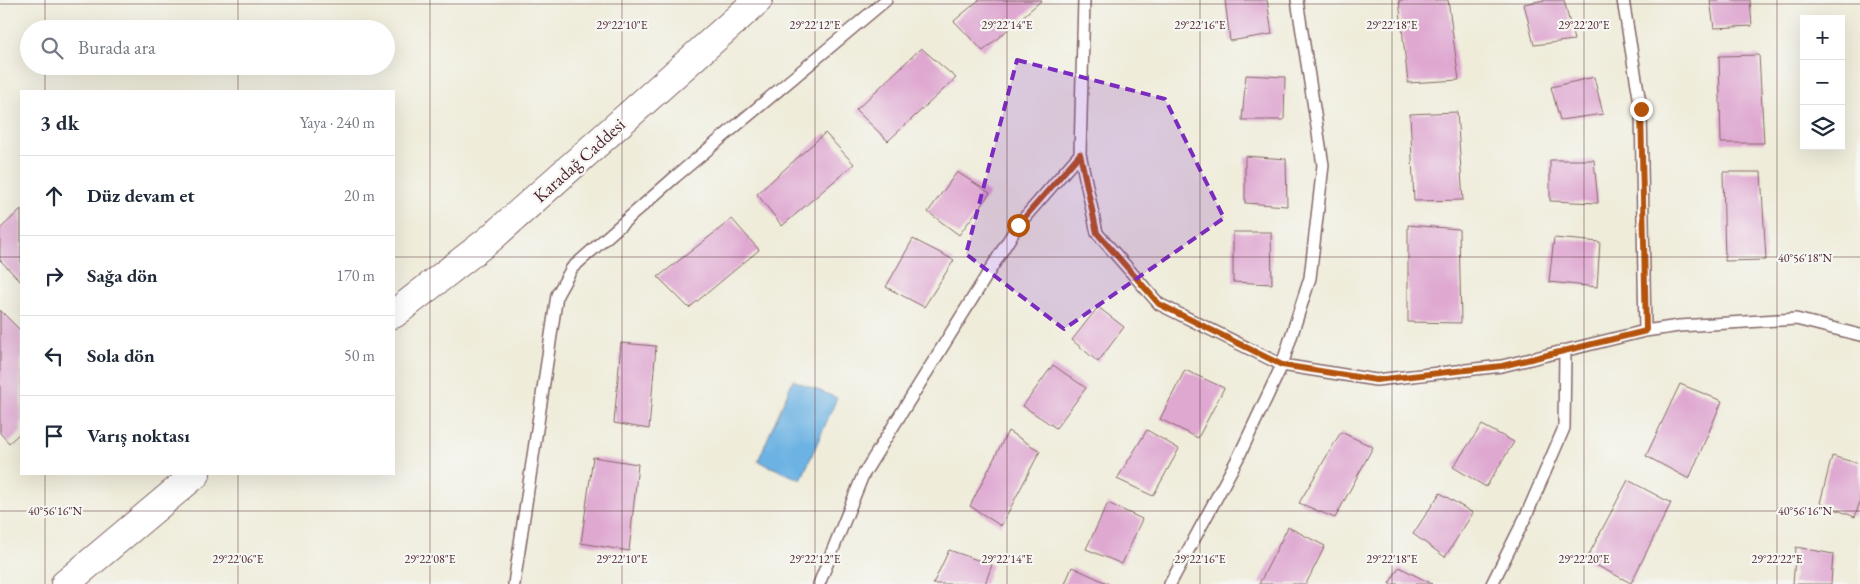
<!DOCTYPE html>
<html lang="tr">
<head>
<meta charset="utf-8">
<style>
	:root { --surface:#fff; --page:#f2f2f3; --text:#1f2937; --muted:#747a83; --line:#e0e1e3 }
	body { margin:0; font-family:"EB Garamond",serif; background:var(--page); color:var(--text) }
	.controls { position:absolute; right:15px; top:15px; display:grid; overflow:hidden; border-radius:0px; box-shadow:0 5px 20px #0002 }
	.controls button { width:45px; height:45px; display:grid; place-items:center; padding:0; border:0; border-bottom:1px solid var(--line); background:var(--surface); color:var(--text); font:25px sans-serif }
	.stop { position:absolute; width:15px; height:15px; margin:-11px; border:4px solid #b45309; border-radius:50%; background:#fff }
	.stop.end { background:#b45309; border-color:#fff; box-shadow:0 1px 5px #0008 }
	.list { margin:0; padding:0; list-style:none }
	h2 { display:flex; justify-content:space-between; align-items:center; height:65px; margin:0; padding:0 20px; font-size:21px }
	h2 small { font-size:16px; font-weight:400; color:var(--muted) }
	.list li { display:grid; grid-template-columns:32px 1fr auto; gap:15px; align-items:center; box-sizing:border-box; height:80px; padding:0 20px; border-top:1px solid var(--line) }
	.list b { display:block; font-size:19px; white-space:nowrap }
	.list em { font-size:16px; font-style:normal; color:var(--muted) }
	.icon { flex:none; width:28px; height:28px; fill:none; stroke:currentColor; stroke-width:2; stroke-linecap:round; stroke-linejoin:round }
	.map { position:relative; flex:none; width:1860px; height:584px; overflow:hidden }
	.search { position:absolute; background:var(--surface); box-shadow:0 5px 20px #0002; left:20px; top:20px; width:375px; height:55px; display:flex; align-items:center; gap:12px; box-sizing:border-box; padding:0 18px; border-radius:28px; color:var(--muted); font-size:19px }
	.panel { position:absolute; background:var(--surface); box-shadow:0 5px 20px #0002; left:20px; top:90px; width:375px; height:385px; border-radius:0px }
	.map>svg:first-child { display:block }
	.water { fill:#6cb2e3; stroke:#5b6887 }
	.building { fill:#dfa8d1 }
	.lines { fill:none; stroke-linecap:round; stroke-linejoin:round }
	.service-casing { stroke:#846768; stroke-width:14 }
	.tertiary-casing { stroke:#846768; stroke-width:30 }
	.service { stroke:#fff; stroke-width:11 }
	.tertiary { stroke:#fff; stroke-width:28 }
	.route { stroke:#b45309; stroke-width:6 }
	.marked { fill:#7b2cbf; fill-opacity:0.2; stroke:#7b2cbf; stroke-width:4; stroke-dasharray:10 6; stroke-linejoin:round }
	.ticks { fill:none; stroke:#4a1f2b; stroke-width:1; stroke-opacity:0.45 }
	.labels { text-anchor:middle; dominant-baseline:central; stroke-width:4.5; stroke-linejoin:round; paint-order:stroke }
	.street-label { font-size:18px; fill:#4a1f2b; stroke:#f6f6f2 }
	.ticks-label { font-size:12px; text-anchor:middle; fill:#4a1f2b; stroke:#f6f6f2; stroke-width:4.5; stroke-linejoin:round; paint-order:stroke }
</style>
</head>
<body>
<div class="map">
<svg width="1860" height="584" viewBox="0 0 1860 584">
	<rect width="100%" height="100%" fill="#f6f6f2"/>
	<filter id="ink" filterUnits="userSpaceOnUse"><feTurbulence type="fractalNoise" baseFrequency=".02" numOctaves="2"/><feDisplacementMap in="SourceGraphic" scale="10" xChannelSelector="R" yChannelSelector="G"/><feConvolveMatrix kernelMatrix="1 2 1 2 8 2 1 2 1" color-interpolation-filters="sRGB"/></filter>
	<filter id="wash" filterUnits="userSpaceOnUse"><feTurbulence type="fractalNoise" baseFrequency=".0096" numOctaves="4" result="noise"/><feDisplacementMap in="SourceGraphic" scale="20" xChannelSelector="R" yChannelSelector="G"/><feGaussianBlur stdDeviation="1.12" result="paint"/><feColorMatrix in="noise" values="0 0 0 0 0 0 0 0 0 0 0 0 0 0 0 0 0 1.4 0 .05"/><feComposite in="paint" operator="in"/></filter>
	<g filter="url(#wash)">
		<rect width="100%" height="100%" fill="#efecda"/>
		<!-- water -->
		<path class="water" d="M793 380 837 398 801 480 758 461Z"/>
		<g id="blocks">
			<!-- building -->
			<path class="building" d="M979 0H1042L983 51 954 21Z
				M1225 0H1267L1272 34 1230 41Z
				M1399 0H1448L1459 80 1408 83Z
				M1545 0H1564L1574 40 1534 45 1524 4Z
				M1710 0H1750L1752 26 1714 28Z
				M921 48 956 78 888 141 856 110Z
				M1759 55 1764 143H1721L1719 56Z
				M1246 75 1285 77 1284 120H1242Z
				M1594 77 1603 114 1560 120 1551 87Z
				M1457 112 1463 200 1414 201 1410 114Z
				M825 133 854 164 782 226 757 194Z
				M1245 156 1286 159 1287 206 1245 203Z
				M1550 160H1594L1598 203 1550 201Z
				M957 172 990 193 959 235 928 212Z
				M1723 172H1761L1766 260 1725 261Z
				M21 209V282L0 260V229Z
				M732 219 759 250 689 308 658 277Z
				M1408 225 1459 229 1461 323 1408 322Z
				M1233 232H1271L1272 284 1233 282Z
				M1554 238 1600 242 1597 287 1549 282Z
				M913 239 954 260 924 307 886 287Z
				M1098 307 1124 327 1098 362 1072 340Z
				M0 310 21 331V432L9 443 0 433Z
				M621 343 656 346 649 429 614 423Z
				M1053 365 1086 388 1056 428 1023 406Z
				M1185 370 1224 388 1198 438 1160 419Z
				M1680 384 1722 401 1689 479 1646 456Z
				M1482 425 1514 442 1486 487 1453 467Z
				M1147 430 1179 449 1153 496 1117 479Z
				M1008 431 1040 451 1001 526 970 506Z
				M1341 432 1373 447 1335 518 1299 503Z
				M1832 456 1860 464V501L1855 517 1820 503Z
				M593 457 638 464 629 551 581 543Z
				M1628 480 1671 503 1631 583 1586 560Z
				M1440 493 1473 513 1445 557 1413 534Z
				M1108 503 1142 519 1122 564 1086 549Z
				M1288 527 1325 546 1306 584H1259Z
				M1796 547 1833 554 1831 584H1793Z
				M949 550 992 565 985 584H933Z
				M1072 567 1109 584H1065Z
				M1399 567 1432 584H1389Z"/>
		</g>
	</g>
	<g filter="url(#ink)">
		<use href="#blocks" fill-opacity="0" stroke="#846768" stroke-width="1"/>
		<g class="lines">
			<!-- service casing -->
			<g class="service-casing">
				<path id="service" d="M1084 0 1080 154 1097 233 1159 304 1282 365 1376 380 1502 366 1645 331 1679 326 1796 319 1860 335
					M1623 0 1641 109 1645 331
					M514 584 557 295 572 268 675 177 886 0
					M819 584 863 475 1018 225 1080 154
					M1170 584 1239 456 1282 365 1310 278 1323 165 1297 0
					M1492 584 1526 516 1564 428 1565 351"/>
			</g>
			<!-- tertiary casing -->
			<g class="tertiary-casing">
				<path id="tertiary" d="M394 314 490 239 758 0
					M65 584 196 474"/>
			</g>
			<!-- service -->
			<use href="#service" class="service"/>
			<!-- tertiary -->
			<use href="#tertiary" class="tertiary"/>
		</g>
	</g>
	<g class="lines" filter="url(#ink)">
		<!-- route -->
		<path class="route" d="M1018 225 1080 154 1097 233 1159 304 1282 365 1376 380 1502 366 1646 331 1641 109"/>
	</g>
	<!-- marked area -->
	<path class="marked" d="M1017 60 1165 99 1224 218 1064 329 966 254Z"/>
	<!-- ticks -->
	<path class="ticks" d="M45 0V29M238 0V29M430 0V584M622 0V584M815 0V584M1007 0V584M1200 0V584M1392 0V584M1584 0V584M1777 0V584M0 4H1860M45 66V91M238 66V91M0 257H21M394 257H1860M45 474V584M238 474V584M0 511H1860"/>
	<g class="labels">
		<!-- street labels -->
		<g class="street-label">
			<text transform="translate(579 160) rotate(-42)">Karadağ Caddesi</text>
		</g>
	</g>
	<g class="ticks-label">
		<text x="622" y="29">29°22'10"E</text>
		<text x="815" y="29">29°22'12"E</text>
		<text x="1007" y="29">29°22'14"E</text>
		<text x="1200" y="29">29°22'16"E</text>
		<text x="1392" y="29">29°22'18"E</text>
		<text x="1584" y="29">29°22'20"E</text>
		<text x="1805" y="262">40°56'18"N</text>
		<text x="55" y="515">40°56'16"N</text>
		<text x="1805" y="515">40°56'16"N</text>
		<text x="238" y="563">29°22'06"E</text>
		<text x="430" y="563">29°22'08"E</text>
		<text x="622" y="563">29°22'10"E</text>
		<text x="815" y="563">29°22'12"E</text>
		<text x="1007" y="563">29°22'14"E</text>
		<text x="1200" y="563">29°22'16"E</text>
		<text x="1392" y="563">29°22'18"E</text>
		<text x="1584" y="563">29°22'20"E</text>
		<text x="1777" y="563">29°22'22"E</text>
	</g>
</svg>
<div class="controls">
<button>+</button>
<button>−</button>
<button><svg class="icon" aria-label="layers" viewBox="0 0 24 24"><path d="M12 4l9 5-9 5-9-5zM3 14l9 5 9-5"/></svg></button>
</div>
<div class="stop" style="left:1018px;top:225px"></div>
<div class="stop end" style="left:1641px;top:109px"></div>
<div class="search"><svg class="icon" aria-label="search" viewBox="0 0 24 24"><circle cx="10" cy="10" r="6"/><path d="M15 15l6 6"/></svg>Burada ara</div>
<section class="panel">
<h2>3 dk<small>Yaya · 240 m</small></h2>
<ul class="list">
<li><svg class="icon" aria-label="ahead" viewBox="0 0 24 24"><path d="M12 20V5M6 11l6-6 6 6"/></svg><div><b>Düz devam et</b></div><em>20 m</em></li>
<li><svg class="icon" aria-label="right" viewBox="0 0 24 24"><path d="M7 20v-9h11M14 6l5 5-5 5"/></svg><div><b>Sağa dön</b></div><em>170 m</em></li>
<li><svg class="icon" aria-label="left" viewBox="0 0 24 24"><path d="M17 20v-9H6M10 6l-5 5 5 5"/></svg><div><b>Sola dön</b></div><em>50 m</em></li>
<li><svg class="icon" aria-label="arrive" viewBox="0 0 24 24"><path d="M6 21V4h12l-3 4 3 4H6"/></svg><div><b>Varış noktası</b></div></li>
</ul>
</section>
</div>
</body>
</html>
